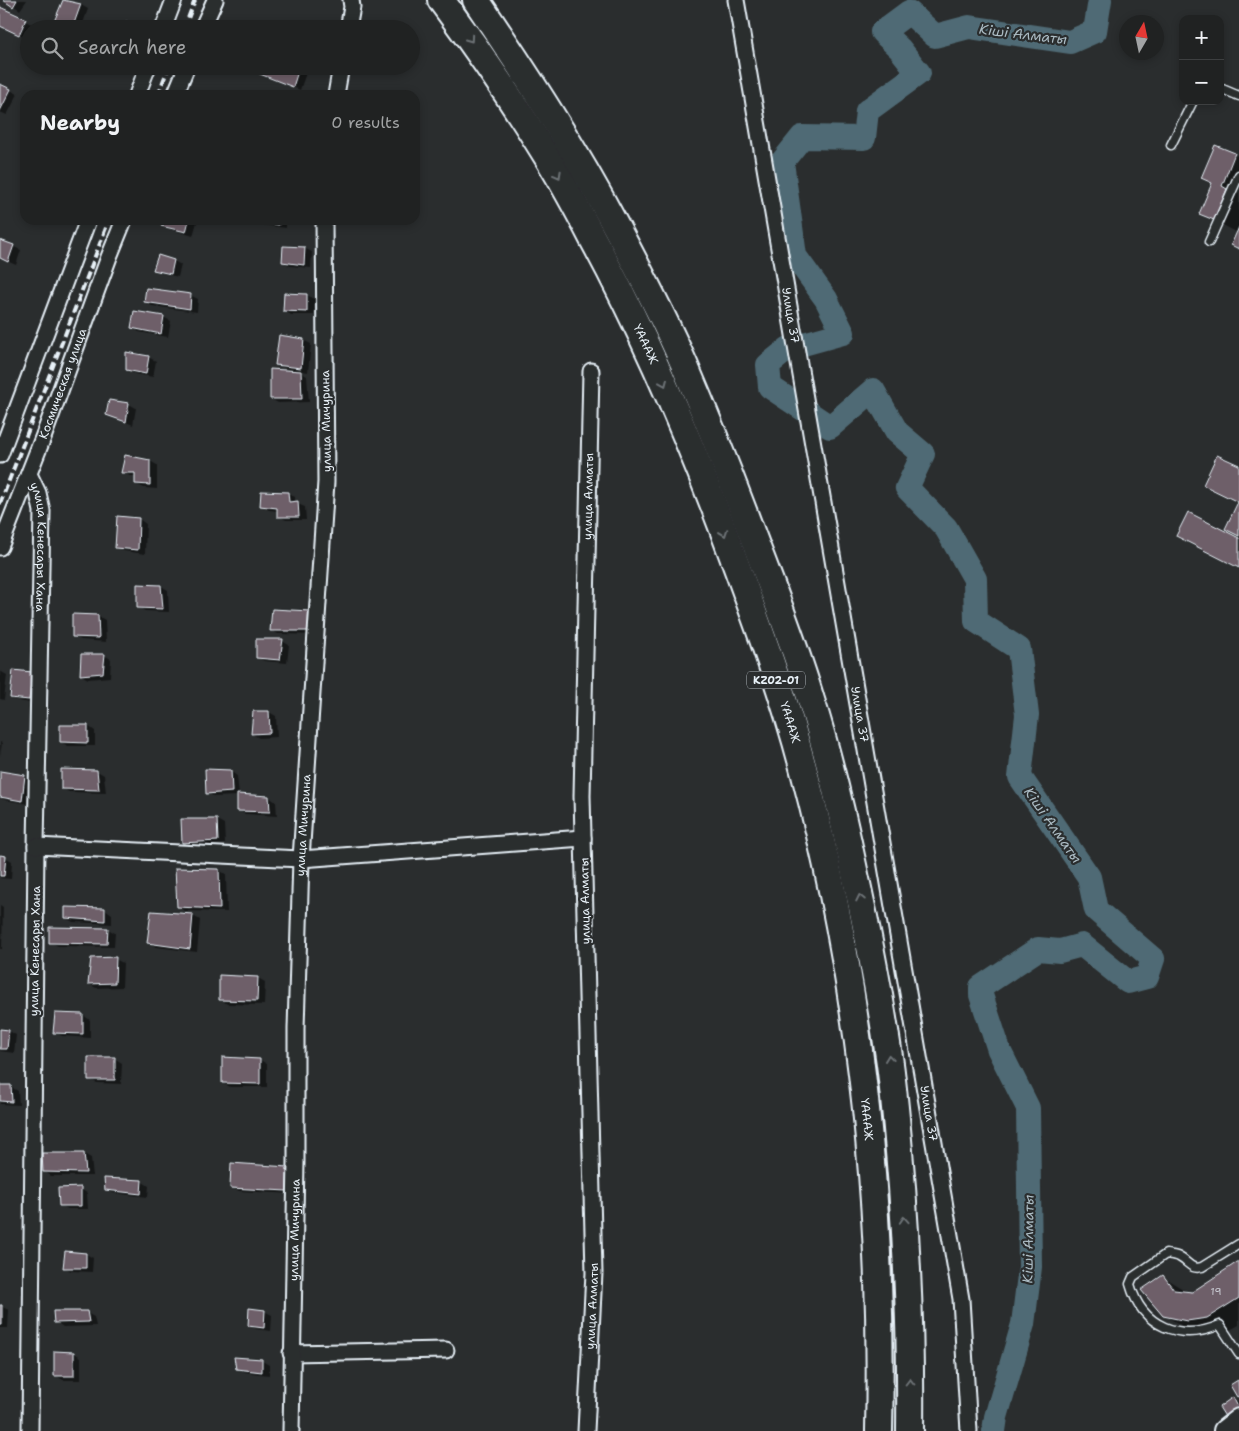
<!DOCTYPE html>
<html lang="en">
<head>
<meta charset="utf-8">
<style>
	:root { --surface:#202222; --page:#282a2a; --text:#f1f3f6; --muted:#a2a4a5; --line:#3d3f40 }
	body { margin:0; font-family:"Shantell Sans",sans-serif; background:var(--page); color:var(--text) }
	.controls { position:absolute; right:15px; top:15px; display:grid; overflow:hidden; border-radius:10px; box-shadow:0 2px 8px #0003 }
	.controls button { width:45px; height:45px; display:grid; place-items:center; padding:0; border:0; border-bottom:1px solid var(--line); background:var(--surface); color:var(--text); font:25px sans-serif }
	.compass { position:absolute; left:1119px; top:15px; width:45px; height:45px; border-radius:50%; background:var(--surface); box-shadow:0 2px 8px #0003; rotate:9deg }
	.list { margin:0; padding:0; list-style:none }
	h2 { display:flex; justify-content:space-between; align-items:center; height:65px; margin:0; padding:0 20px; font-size:21px }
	h2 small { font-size:16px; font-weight:400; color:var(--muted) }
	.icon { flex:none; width:28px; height:28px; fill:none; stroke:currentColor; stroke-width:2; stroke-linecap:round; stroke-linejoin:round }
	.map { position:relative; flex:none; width:1239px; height:1431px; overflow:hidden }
	.search { position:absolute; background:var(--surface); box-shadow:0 2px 8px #0003; left:20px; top:20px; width:400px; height:55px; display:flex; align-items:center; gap:12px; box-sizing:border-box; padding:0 18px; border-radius:28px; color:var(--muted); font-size:19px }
	.panel { position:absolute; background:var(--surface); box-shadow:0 2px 8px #0003; left:20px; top:90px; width:400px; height:135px; border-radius:15px }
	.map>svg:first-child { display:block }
	.shadow { fill:#0007; fill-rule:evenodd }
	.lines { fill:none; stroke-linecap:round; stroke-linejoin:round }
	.river { stroke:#4f6a74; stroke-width:24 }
	.building { fill:#6e5e69; stroke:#e8f1f8 }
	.service-casing { stroke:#e8f1f8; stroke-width:11 }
	.minor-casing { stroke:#e8f1f8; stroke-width:19 }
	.primary-casing { stroke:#e8f1f8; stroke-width:26 }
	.motorway-casing { stroke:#e8f1f8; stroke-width:30 }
	.service { stroke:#2a2d2e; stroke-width:8 }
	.minor { stroke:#2a2d2e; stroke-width:15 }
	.primary { stroke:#2a2d2e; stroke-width:22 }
	.motorway { stroke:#2a2d2e; stroke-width:26 }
	.rail { stroke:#e8f1f8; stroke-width:4; stroke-dasharray:8 4; stroke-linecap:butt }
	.oneway { stroke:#6c7275 }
	.labels { text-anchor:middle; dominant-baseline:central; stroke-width:4.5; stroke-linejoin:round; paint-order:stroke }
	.number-label { font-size:10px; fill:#caccd4 }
	.shield { fill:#2a2d2e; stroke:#afb6bb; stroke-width:1 }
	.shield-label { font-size:11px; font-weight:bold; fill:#e8f1f8 }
	.street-label { font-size:12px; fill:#e8f1f8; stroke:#2a2d2e }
	.water-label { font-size:14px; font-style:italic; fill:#abbbc3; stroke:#2a2d2e }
</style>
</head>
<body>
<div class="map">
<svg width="1239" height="1431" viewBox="0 0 1239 1431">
	<rect width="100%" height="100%" fill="#2a2d2e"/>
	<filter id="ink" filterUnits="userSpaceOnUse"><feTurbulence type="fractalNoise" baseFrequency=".02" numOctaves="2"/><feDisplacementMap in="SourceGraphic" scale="10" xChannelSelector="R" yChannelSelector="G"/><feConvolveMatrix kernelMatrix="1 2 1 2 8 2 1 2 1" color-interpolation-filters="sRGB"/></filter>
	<g filter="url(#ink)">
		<!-- shadow -->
		<path class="shadow" d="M6 0H27L20 10Z
			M64 0 81 5 88 9 81 29H66L55 24Z
			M0 8 33 25 31 29H29L26 38 0 25Z
			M244 66H291L306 73 300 90Z
			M0 85 18 94 7 115 0 112Z
			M1234 154 1239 157V249L1238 233 1200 213 1213 184 1203 178ZM1229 183 1231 184 1227 193H1224Z
			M164 220H193L197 222 193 236 170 229 162 225Z
			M250 220H286V228L257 224Z
			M0 241 21 250 16 265 0 258Z
			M304 248 312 252 311 268 290 266 283 262Z
			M158 257 174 261 181 265 178 277 162 273 155 269Z
			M190 295 198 299 197 312 152 306 145 302Z
			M307 295 314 299V315H291L284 310Z
			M163 317 171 321 168 337 139 332 132 327Z
			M303 340 311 344 308 372 296 370 307 376 309 402 278 403 271 399 293 370 284 368 277 364Z
			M148 357 156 361 153 377 135 374 128 369Z
			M110 401 129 404 136 408 133 425 107 414Z
			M126 457 150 461 157 465V489L144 488 136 484V476H130L123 472Z
			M288 493 295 497V503L305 507 306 520H286L279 516 278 511 269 510 261 505Z
			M139 519 146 524 145 554 124 551 116 547Z
			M161 586 168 590 169 612 145 611 138 607Z
			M273 611 317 635 278 634 271 630Z
			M98 616 105 620 106 642 81 640 74 636Z
			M282 641 289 645 287 663 264 661 257 657Z
			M104 655 111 659 110 677 88 679 81 675Z
			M0 671 7 675 4 700 0 699Z
			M31 674 36 704 19 701 12 697Z
			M269 712 276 716 277 737 259 738 252 734Z
			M88 726 95 731V746H68L61 742Z
			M0 742 2 743 0 756Z
			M97 771 104 775 106 793 69 792 62 788Z
			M230 771 237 776 239 795 269 797 276 802 277 816 245 814 238 810V796L215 797 208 793Z
			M0 772 25 776 32 780 29 804 5 800 0 797Z
			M217 820 224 824 225 844 190 846 183 842Z
			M0 857H5L12 861 11 879 0 878Z
			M218 870 226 874 227 912 185 911 178 907Z
			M0 905 3 907 2 949H0Z
			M105 909 112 914V924L73 922 66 918Z
			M193 916 200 920 197 952 156 947 148 942Z
			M108 929 115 933 114 947 58 946 50 942Z
			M115 959 123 963 122 987 96 988 89 984Z
			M258 978 265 982 264 1005 227 1004 220 999Z
			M83 1015 90 1020V1038L62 1036 55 1032Z
			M0 1030 9 1031 16 1035 14 1053 0 1051Z
			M114 1058 122 1063 121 1084 97 1083 89 1079Z
			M260 1060 267 1064V1087H230L223 1083Z
			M0 1086 11 1087 18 1091 19 1105 0 1104Z
			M84 1154 91 1158 93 1176H51L44 1171Z
			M288 1168 295 1172 294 1194 239 1191 232 1187Z
			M141 1181 149 1186 148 1197 113 1193 106 1189Z
			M80 1189 87 1193 88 1209H68L60 1205Z
			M86 1254 93 1258 92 1272 71 1271 64 1267Z
			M1239 1262V1325L1230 1330 1211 1334 1187 1329 1164 1315 1163 1277 1188 1292 1192 1293Z
			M0 1306 9 1310 8 1328H0Z
			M264 1311 272 1315 271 1331 256 1329 249 1325Z
			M87 1313 94 1317 96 1326 63 1327 56 1322Z
			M74 1353 81 1357V1380H63L55 1375Z
			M262 1361 269 1365V1375L245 1372 237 1368Z
			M1233 1399 1239 1402V1424Z"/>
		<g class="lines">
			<!-- river -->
			<path class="river" d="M994 1431 996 1417 1023 1324 1030 1267 1028 1108 999 1050 981 995V987L1038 949 1060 951 1082 945 1128 982 1147 977 1153 959 1096 910 1089 877 1020 777 1027 715 1019 649 976 621 975 579 946 528 907 488 923 454 897 432 873 390 830 427 770 387 768 365 789 348 843 333 826 299 795 256 782 162 802 137 864 138 867 111 919 73 900 49 882 32 909 12 935 36 969 27 1070 42 1095 31 1100 0"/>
		</g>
		<!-- building -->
		<path class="building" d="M3 0H17L13 7Z
			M63 0 81 4 72 29 53 24Z
			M0 7 26 19 19 35 0 26Z
			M126 21 147 29H123Z
			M271 23 295 29H269Z
			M295 66 299 68 293 87 242 67Z
			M0 84 11 89 0 111Z
			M1215 145 1235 153 1222 186 1227 189 1214 220 1199 214 1212 183 1201 178Z
			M163 220H189L186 232 161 226Z
			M249 220H279V225L249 221Z
			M1239 227V249L1231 245Z
			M0 240 14 245 8 262 0 258Z
			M283 246 305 247 304 265 282 262Z
			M158 255 174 260 171 274 153 270Z
			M146 288 191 294 190 309 144 302Z
			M284 293 307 294V312L283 311Z
			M134 311 164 316 161 334 131 328Z
			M279 335 304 339 301 368 275 365Z
			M126 352 149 356 146 374 126 370Z
			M270 369 301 371 302 399H270Z
			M109 400 129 403 126 422 106 415Z
			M125 455 150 460V485L135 484V473H121Z
			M1217 455 1239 465V536L1225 529 1238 502 1203 485Z
			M261 491 288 492 289 502 298 501 299 517H277V508L260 506Z
			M1188 512 1239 538V568L1176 536Z
			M117 516 139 518 138 550 115 548Z
			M137 584 161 585 163 609 137 608Z
			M272 609 310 611V631H270Z
			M72 614 98 615 99 638 72 637Z
			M256 639H283L280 660 256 658Z
			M81 654H105L103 673 80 675Z
			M13 670 32 672 29 700 10 698Z
			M253 711H269L270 733 251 734Z
			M60 725H88V743L60 742Z
			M61 769 97 770 99 790 61 789Z
			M205 769 231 770 232 792 206 794Z
			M0 771 25 775 22 801 0 797Z
			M237 794 269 796 270 812 237 811Z
			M181 819H217L218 841 182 843Z
			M0 855 6 856 4 876H0Z
			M175 868 219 869 220 909 177 907Z
			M65 907 105 908V921L65 918Z
			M151 911 193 914 190 949 147 943Z
			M49 927 108 928 107 944 49 943Z
			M116 957 115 983 88 984 91 958Z
			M219 975 258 977 257 1001 219 1000Z
			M55 1013 83 1014V1034L53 1033Z
			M0 1029 9 1030 7 1049H0Z
			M88 1057H115V1080H88Z
			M222 1057 260 1059V1084L222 1083Z
			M0 1085H11L12 1102 0 1101Z
			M42 1153H84L86 1173 43 1172Z
			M231 1163 288 1167 287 1191 230 1188Z
			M104 1178 142 1180 141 1194 105 1190Z
			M81 1187V1206H59L58 1188Z
			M65 1251 86 1253V1268H63Z
			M1239 1261V1298L1207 1318 1187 1321 1163 1316 1141 1290 1163 1275 1174 1290 1192 1292Z
			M0 1305H2V1325H0Z
			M249 1308 265 1310 264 1328 248 1326Z
			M53 1311H87L89 1322 54 1323Z
			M54 1351 74 1352V1376H54Z
			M234 1357 262 1359V1372L236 1369Z
			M1238 1380 1239 1396 1237 1397 1230 1385Z
			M1233 1397 1239 1409 1226 1418 1219 1407Z"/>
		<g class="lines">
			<!-- service casing -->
			<g class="service-casing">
				<path id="service" d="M1220 88 1239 96
					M1171 145 1193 101
					M1209 242 1239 175
					M1239 1244 1202 1267C1190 1270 1189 1262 1179 1257 1176 1255 1170 1255 1166 1254L1133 1277 1130 1284C1142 1327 1180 1342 1220 1325L1239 1354"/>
			</g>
			<!-- minor casing -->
			<g class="minor-casing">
				<g id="minor">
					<path id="s1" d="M736 0 961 1299 969 1431"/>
					<path d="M163 29 174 0"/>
					<path d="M202 29 215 0"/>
					<path d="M348 29 352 7 351 0"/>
					<path d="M137 95 148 66"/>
					<path d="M175 95 187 66"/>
					<path d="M336 95 341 66"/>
					<path d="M0 455 88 220"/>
					<path id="s2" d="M29 474 38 493 42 511 36 846 30 1431"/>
					<path id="s3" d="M0 547 44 435 109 257 124 220"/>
					<path d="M36 846 301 859 583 838"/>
					<path d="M291 1353 446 1350"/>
					<path id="s4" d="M291 1431 296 1162V1029L301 859 326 482 324 220"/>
					<path id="s5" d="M586 1431 594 1273 582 796 591 371"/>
				</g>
			</g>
			<!-- primary casing -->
			<g class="primary-casing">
				<path id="primary" d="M1225 1431 1239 1420"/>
			</g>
			<!-- motorway casing -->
			<g class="motorway-casing">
				<g id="motorway">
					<path id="s6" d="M441 0C479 51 515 104 548 158 564 184 579 212 593 239 644 333 686 431 724 532 753 611 783 690 804 771 861 986 884 1210 879 1431"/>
					<path d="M476 0C526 74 575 149 616 227 640 272 664 318 684 364 705 413 725 463 744 513 767 575 792 636 811 700 829 756 842 813 854 870 867 929 879 990 888 1050 895 1095 898 1141 902 1187 908 1268 911 1349 910 1431"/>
				</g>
			</g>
			<!-- service -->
			<use href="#service" class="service"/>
			<!-- minor -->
			<use href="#minor" class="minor"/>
			<!-- primary -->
			<use href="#primary" class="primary"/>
			<!-- motorway -->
			<use href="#motorway" class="motorway"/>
			<!-- rail -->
			<path class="rail" d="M184 29 195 0
				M158 95 169 66
				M0 504 109 220"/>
		</g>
		<!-- one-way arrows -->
		<defs><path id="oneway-chevron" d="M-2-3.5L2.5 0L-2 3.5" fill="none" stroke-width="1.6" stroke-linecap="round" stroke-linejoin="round" transform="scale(1.25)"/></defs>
		<g class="oneway">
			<use href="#oneway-chevron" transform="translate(470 39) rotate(55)"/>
			<use href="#oneway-chevron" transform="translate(558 175) rotate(61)"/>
			<use href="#oneway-chevron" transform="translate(664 383) rotate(67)"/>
			<use href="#oneway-chevron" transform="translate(724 533) rotate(70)"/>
			<use href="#oneway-chevron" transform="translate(860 898) rotate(-102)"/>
			<use href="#oneway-chevron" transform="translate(889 1058) rotate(-97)"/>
			<use href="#oneway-chevron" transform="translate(904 1220) rotate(-94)"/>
			<use href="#oneway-chevron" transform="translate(910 1382) rotate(-90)"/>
		</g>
	</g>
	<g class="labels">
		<!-- number labels -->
		<g class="number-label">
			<text x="1216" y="1291">19</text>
		</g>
		<!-- shield labels -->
		<rect class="shield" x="747" y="671.5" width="58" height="17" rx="4"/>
		<g class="shield-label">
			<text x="776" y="680">KZ02-01</text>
		</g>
		<!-- street labels -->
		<g class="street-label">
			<text stroke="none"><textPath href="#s1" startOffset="320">Улица 37</textPath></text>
			<text stroke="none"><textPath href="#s6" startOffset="401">ҮАААЖ</textPath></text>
			<text stroke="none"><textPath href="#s3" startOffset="175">Космическая улица</textPath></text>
			<text transform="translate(326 421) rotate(-91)">улица Мичурина</text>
			<text stroke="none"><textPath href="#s5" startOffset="935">улица Алматы</textPath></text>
			<text stroke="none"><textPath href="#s2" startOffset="75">улица Кенесары Хана</textPath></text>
			<text stroke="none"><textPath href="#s1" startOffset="725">Улица 37</textPath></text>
			<text stroke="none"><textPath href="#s6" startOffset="806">ҮАААЖ</textPath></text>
			<text stroke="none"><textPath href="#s4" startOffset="606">улица Мичурина</textPath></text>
			<text transform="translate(585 901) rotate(-91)">улица Алматы</text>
			<text transform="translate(35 951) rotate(-89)">улица Кенесары Хана</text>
			<text stroke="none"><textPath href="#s1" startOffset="1130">Улица 37</textPath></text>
			<text stroke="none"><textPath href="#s6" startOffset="1211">ҮАААЖ</textPath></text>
			<text stroke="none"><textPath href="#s4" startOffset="201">улица Мичурина</textPath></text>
			<text stroke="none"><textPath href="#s5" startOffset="125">улица Алматы</textPath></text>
		</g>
		<!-- water labels -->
		<g class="water-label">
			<text transform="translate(1023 34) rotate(7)">Кіші Алматы</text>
			<text transform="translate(1053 825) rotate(55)">Кіші Алматы</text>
			<text transform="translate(1028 1239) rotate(-89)">Кіші Алматы</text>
		</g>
	</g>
</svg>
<div class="controls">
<button>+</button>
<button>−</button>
</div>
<svg class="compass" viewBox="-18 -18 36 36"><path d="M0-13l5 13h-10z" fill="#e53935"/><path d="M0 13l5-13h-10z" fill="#a2a4a5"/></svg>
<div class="search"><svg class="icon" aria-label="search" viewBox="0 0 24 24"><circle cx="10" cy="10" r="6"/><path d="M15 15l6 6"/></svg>Search here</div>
<section class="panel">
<h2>Nearby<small>0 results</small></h2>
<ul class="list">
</ul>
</section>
</div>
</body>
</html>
